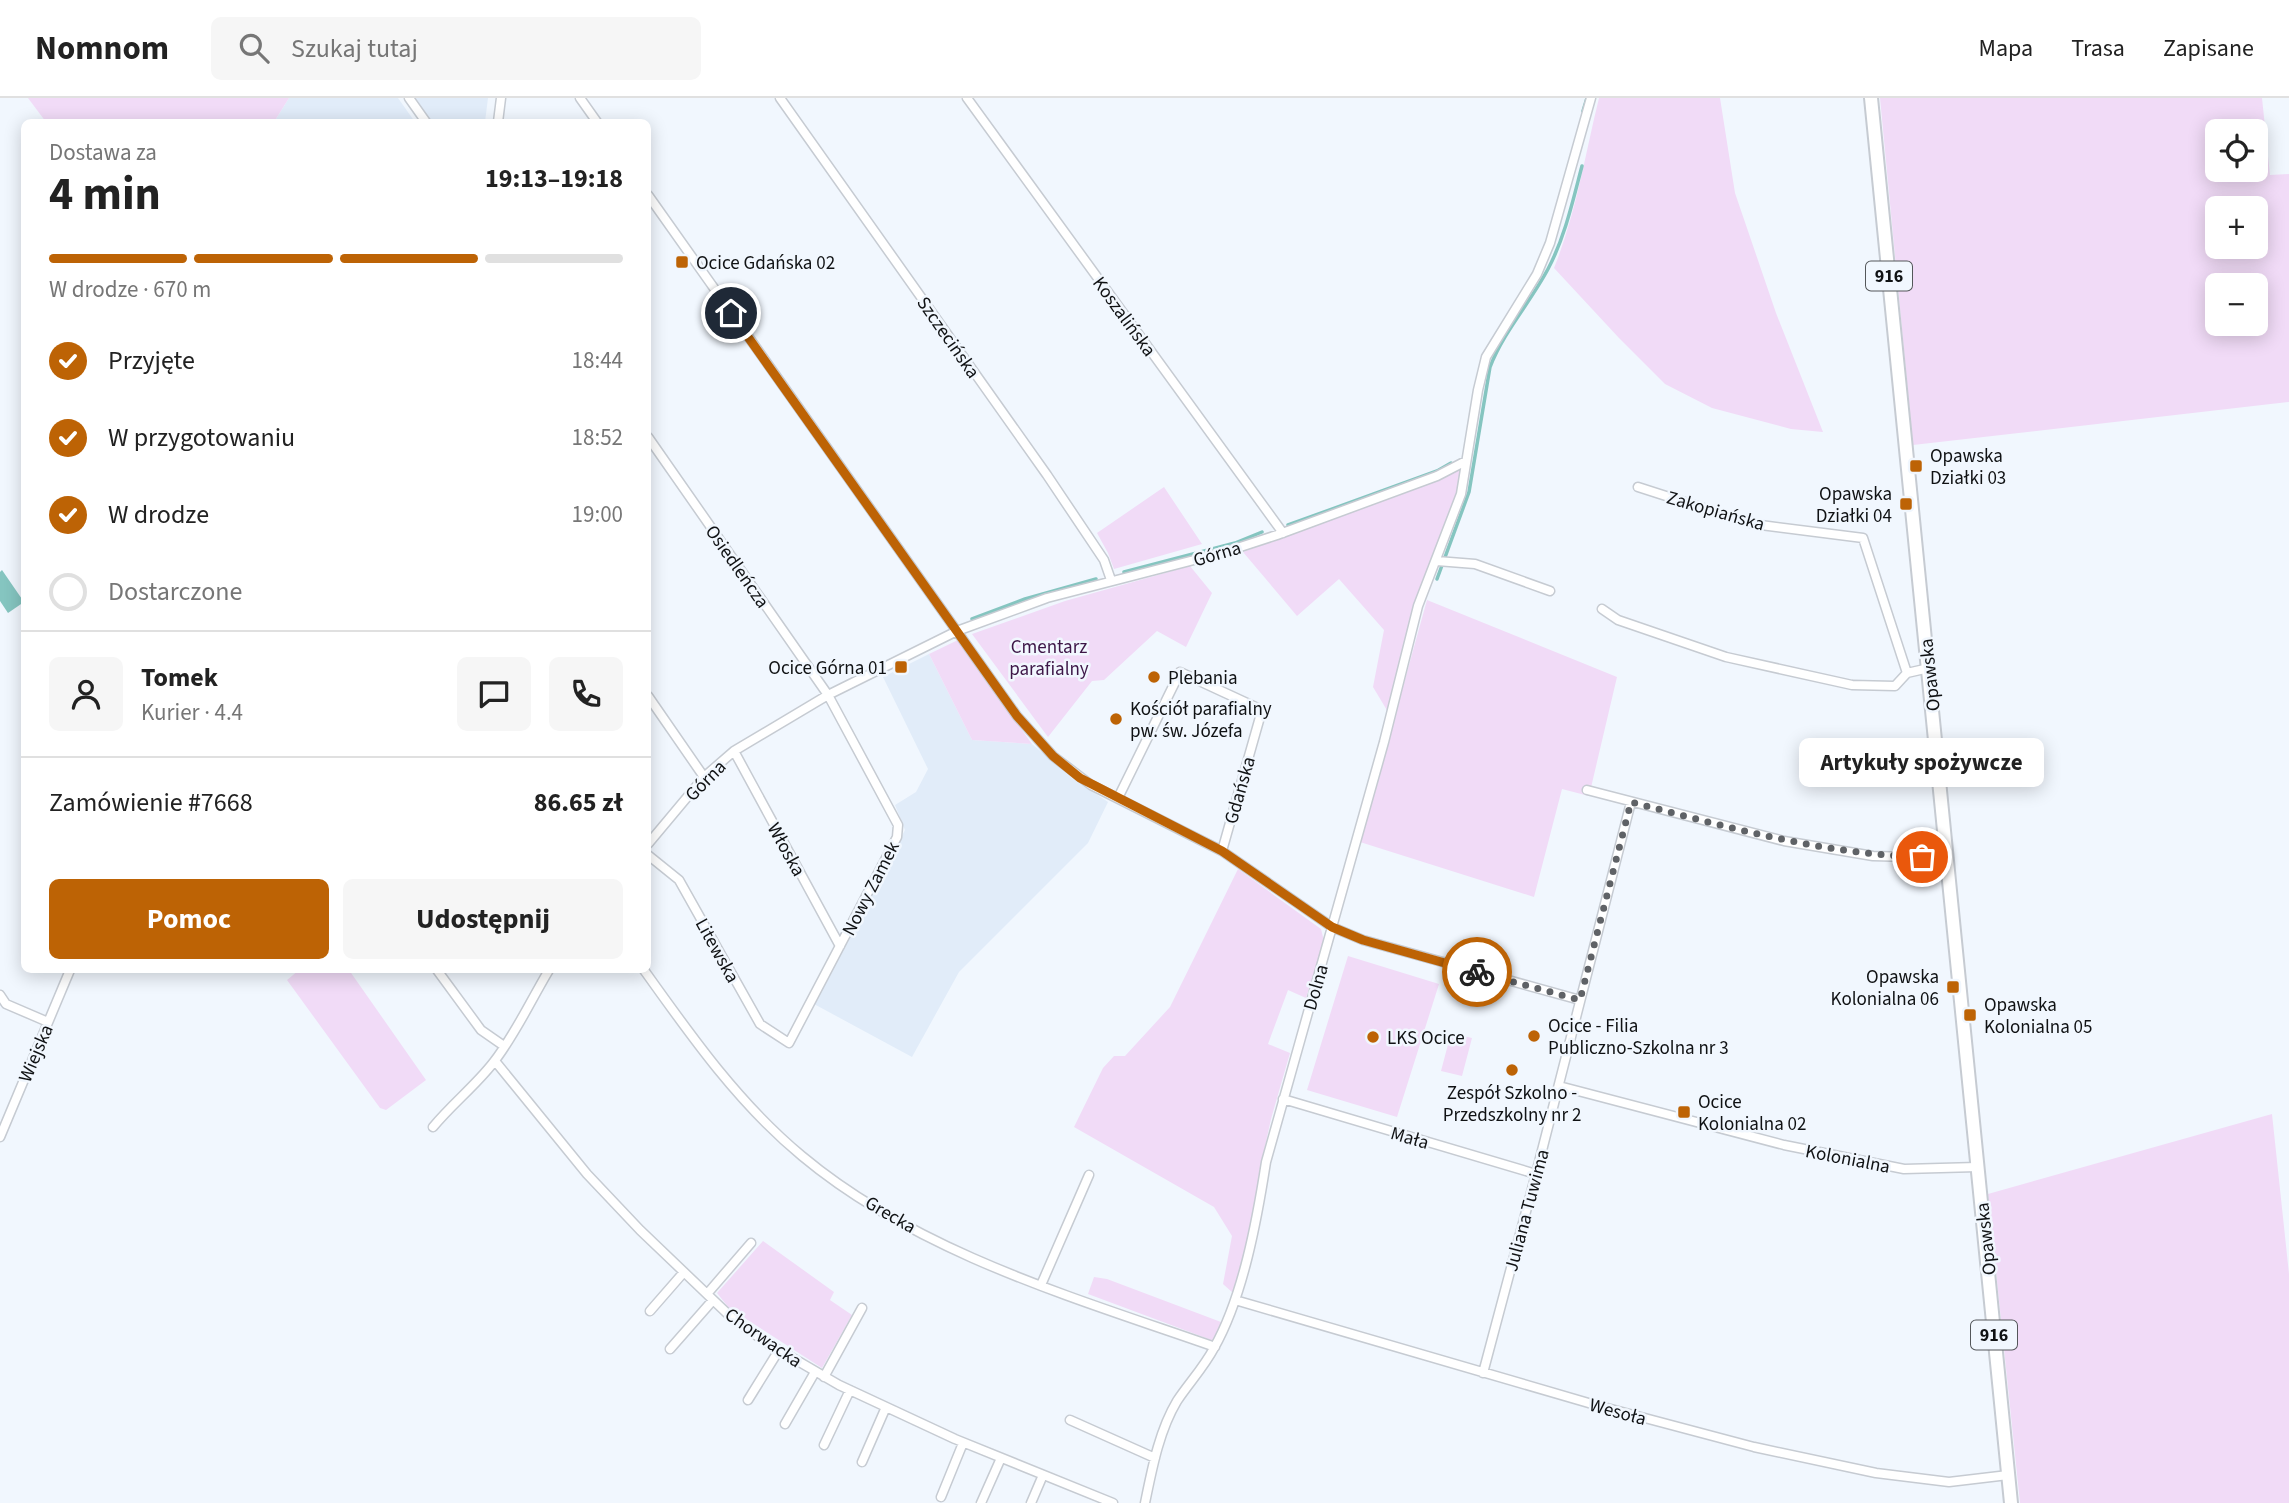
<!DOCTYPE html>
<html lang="pl">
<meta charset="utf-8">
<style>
:root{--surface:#fff;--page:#f6f6f6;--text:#222;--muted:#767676;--line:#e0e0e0;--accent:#bd6305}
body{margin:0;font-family:"Source Sans 3",sans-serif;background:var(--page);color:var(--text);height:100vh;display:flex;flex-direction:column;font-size:26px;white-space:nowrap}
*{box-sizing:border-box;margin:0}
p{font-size:23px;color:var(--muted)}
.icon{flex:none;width:38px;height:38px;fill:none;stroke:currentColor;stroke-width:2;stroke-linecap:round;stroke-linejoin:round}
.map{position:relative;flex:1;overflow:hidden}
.side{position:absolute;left:21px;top:21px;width:630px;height:854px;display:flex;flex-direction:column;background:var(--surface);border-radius:10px;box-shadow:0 4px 18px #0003}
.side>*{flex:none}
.controls{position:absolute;left:2205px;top:21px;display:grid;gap:14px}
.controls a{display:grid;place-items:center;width:63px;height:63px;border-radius:10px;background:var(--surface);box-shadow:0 4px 18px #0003;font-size:35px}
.pin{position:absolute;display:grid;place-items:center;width:60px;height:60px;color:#fff;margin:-30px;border:4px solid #fff;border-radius:50%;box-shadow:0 2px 7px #0007}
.courier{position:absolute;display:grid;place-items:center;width:70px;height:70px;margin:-35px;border:5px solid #bd6305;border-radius:50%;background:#fff;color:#222;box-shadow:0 2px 9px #0007}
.bubble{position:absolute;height:49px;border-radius:10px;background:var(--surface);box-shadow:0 4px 18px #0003;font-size:23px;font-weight:700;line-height:49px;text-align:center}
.headline em{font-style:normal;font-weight:700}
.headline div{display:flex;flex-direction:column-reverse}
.headline{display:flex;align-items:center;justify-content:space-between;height:119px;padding:0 28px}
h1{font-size:46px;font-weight:700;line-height:52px}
.bar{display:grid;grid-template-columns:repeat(4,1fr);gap:10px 7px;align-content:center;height:84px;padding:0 28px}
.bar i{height:9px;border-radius:5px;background:var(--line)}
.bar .selected{background:var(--accent)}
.bar p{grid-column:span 4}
.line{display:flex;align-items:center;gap:18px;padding:0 28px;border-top:2px solid var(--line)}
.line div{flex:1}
.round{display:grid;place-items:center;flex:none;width:74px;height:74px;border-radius:10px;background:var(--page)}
ol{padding:0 28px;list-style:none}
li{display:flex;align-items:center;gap:21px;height:77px}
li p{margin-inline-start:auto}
li .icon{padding:7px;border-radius:50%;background:var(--accent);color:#fff;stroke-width:4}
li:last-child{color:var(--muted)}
li i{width:38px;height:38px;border:4px solid var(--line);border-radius:50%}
.button{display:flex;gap:14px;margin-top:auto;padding:14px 28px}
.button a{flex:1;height:80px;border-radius:10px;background:var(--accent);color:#fff;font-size:28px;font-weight:700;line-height:80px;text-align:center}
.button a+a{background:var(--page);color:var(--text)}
header{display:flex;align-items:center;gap:42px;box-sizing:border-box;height:98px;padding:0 35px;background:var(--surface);border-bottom:2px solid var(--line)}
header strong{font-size:33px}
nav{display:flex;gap:38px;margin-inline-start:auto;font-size:24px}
.search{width:490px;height:63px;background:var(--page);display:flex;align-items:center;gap:18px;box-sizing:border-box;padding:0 24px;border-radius:10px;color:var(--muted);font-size:26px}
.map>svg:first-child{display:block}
.built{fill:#e1ecf9}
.green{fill:#f1dbf7;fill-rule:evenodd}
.water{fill:#85c5c0}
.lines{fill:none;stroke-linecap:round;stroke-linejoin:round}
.stream{stroke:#85c5c0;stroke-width:3.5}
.street-casing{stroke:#c6cbd2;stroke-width:11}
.primary-casing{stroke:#c6cbd2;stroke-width:16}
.street{stroke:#fff;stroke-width:8}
.primary{stroke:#fff;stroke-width:12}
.done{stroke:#5f6266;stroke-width:7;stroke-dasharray:0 12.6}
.route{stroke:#bd6305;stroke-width:9}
.poi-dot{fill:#bd6305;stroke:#f1f7fe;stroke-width:2.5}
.labels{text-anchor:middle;stroke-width:5;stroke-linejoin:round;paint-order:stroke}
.shield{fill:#f1f7fe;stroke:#54575a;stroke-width:2}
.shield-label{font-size:18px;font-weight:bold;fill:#101214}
.poi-label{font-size:19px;fill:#101214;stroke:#f1f7fe;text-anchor:start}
.street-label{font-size:19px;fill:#101214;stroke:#f1f7fe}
.park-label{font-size:19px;fill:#3d1647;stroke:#f1f7fe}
</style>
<header>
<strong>Nomnom</strong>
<div class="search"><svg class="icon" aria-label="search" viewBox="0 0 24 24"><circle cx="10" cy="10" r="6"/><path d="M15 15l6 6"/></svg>Szukaj tutaj</div>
<nav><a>Mapa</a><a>Trasa</a><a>Zapisane</a></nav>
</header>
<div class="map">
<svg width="2289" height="1405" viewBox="0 0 2289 1405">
<rect width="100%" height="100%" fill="#f1f7fe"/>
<path class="built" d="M 289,0 L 398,0 L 415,24 L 274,24 Z
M 415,0 L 488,0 L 485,24 L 432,24 Z
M 929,556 L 972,642 L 1032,646 L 1071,679 L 1108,704 L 1088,745 L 959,874 L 912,959 L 814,906 L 905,732 L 895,707 L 916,694 L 928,671 L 883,579 Z"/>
<path class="green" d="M 28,0 L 289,0 L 274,24 L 46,24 Z
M 1599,0 L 1720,0 L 1735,95 L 1776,215 L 1823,334 L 1791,331 L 1712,310 L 1665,286 L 1619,240 L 1554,170 C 1576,116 1585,57 1599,0 Z
M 1880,0 L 2262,0 L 2270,77 L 2289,76 L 2289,304 L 1913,347 ZM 2217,33 L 2256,33 L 2256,72 L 2217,72 ZM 2217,110 L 2256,110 L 2256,149 L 2217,149 ZM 2217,187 L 2256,187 L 2256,226 L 2217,226 Z
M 1464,367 L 1459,395 L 1414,506 L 1388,614 L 1373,589 L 1384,532 L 1339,481 L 1297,518 L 1243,454 L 1419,390 Z
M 1164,389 L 1202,446 L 1114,471 L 1108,455 L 1097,435 Z
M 1190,468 L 1212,495 L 1186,549 L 1157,533 L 1104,582 L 1092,583 L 1048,639 L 972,536 L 1065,503 Z
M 1427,502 L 1617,579 L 1589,698 L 1562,691 L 1534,799 L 1360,744 Z
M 958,542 L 1032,646 L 972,642 L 929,556 Z
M 1238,771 L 1321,831 L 1324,843 L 1306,900 L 1288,892 L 1268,946 L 1290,955 L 1271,1021 L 1259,1075 L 1257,1100 L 1250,1133 L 1233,1195 L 1223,1186 L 1232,1138 L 1214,1109 L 1074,1029 L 1103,970 L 1114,958 L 1125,958 L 1170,909 Z
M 1348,858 L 1439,886 L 1397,1019 L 1307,992 Z
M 299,872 L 349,872 L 426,982 L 386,1012 L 380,1010 L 287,882 Z
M 1451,935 L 1472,940 L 1462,978 L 1441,973 Z
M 2272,1016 L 2289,1176 L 2289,1405 L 2020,1405 L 1988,1096 Z
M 763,1143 L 834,1194 L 830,1202 L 852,1217 L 822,1270 L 729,1210 L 717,1195 Z
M 1094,1179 L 1107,1181 L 1221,1224 L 1214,1243 L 1088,1196 Z"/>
<path class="water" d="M 2,472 L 24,504 L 8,515 L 0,503 L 0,474 Z"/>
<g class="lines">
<path class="stream" d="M 1583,13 L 1587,0
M 1288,427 L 1437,373 L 1451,365
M 1124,474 L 1235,445 L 1262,434
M 1437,481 L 1469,394 L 1490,269 C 1504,233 1530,205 1548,171 C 1565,139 1573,102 1582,68
M 972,521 L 1025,501 L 1096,481"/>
<defs>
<path id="street" d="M 409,0 L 426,24
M 580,0 L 597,24
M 780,0 L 1047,377 L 1104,462 L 1111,482
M 967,0 L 1283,435
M 498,24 L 501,0
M 648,97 L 1017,618 L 1053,658 L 1091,687 L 1222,753 L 1332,829 L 1363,842 L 1580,902
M 648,339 L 828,597 L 898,727 L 897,739 L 789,945 L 760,926 L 679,782 L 648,757
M 1638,389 L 1753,426 L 1863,440 L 1907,575
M 1437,463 L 1475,466 L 1550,493
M 1602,511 L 1618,522 L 1726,559 L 1852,587 L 1895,588 L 1907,575 L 1929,570
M 648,598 L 704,679
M 734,653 L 840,848
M 1587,692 L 1784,743 L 1873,758 L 1947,760
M 1118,700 L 1180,574 L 1262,612 L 1222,753
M 648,746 L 704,679 L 734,653 L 828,597 L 957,533 L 1047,500 L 1225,454 L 1277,437 L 1437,378 L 1466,363
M 437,872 L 481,932 L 504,948
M 644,872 C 691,938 739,1006 802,1058 C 918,1155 1075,1200 1215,1249
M 0,897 L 6,906 L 48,924
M 495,963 L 587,1076 L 640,1132 L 732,1220 L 767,1245 L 839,1287 L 955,1341 L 1113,1405
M 1559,988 L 1784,1047 L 1904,1071 L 1977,1069
M 1283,1001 L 1536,1076
M 433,1029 C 452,1006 475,988 493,965 C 515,937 531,902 549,872
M 0,1039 L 70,872
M 1041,1187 L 1089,1077
M 707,1196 L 751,1145
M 1235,1202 L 1592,1306 L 1754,1349 L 1876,1375 L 1949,1384 L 2008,1377
M 650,1213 L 684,1174
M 670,1251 L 713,1202
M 1483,1275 L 1536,1076 L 1631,704
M 824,1279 L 862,1210
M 748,1302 L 779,1252
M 1070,1322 L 1155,1360
M 785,1326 L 815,1274
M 824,1347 L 850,1292
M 862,1364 L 886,1309
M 941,1399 L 963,1345
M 981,1405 L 1001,1360
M 1031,1405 L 1043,1377
M 1145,1405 C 1152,1371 1159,1333 1177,1303 C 1189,1285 1204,1269 1214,1250 C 1243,1199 1257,1122 1266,1064 L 1384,644 L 1418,508 L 1461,396 L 1478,292 L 1486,259 L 1537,176 L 1550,145 L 1591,0"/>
<path id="primary" d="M 1871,0 L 2011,1405"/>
</defs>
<use href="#street" class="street-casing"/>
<use href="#primary" class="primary-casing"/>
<use href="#street" class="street"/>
<use href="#primary" class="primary"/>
</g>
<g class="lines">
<path class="done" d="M 1477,874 L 1580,902 L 1631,704 C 1727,729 1822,756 1922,759"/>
<path class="route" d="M 731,215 L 1017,618 L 1053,658 L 1080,680 L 1222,753 L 1332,829 L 1363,842 L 1477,874"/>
</g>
<g class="poi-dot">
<rect x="675" y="157" width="14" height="14" rx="3.5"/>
<rect x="1909" y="361" width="14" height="14" rx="3.5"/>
<rect x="1899" y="399" width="14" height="14" rx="3.5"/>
<rect x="894" y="562" width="14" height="14" rx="3.5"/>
<circle cx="1154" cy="579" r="7"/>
<circle cx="1116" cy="621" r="7"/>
<rect x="1946" y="882" width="14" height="14" rx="3.5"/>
<rect x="1963" y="910" width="14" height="14" rx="3.5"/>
<circle cx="1534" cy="938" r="7"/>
<circle cx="1373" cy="939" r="7"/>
<circle cx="1512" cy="972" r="7"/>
<rect x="1677" y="1007" width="14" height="14" rx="3.5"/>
</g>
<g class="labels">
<g class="shield">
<rect x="1866" y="163.5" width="46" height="29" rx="5"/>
<rect x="1971" y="1222.5" width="46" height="29" rx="5"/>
</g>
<g class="shield-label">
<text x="1889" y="184">916</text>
<text x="1994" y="1243">916</text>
</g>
<g class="poi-label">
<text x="696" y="171">Ocice Gdańska 02</text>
<text x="1930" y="364">Opawska<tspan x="1930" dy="22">Działki 03</tspan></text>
<text x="1892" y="402" text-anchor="end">Opawska<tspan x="1892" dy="22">Działki 04</tspan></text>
<text x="887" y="576" text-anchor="end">Ocice Górna 01</text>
<text x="1168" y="586">Plebania</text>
<text x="1130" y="617">Kościół parafialny<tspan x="1130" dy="22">pw. św. Józefa</tspan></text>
<text x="1939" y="885" text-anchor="end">Opawska<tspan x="1939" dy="22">Kolonialna 06</tspan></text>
<text x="1984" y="913">Opawska<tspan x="1984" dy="22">Kolonialna 05</tspan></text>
<text x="1548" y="934">Ocice - Filia<tspan x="1548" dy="22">Publiczno-Szkolna nr 3</tspan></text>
<text x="1387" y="946">LKS Ocice</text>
<text x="1512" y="1001" text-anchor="middle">Zespół Szkolno -<tspan x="1512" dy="22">Przedszkolny nr 2</tspan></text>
<text x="1698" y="1010">Ocice<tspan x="1698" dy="22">Kolonialna 02</tspan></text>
</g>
<g class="street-label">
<text transform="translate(1125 218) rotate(54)" y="7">Koszalińska</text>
<text transform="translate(949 239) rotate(55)" y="7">Szczecińska</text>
<text transform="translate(1716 412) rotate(16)" y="7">Zakopiańska</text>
<text transform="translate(1217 455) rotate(-16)" y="7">Górna</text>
<text transform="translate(738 468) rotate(55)" y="7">Osiedleńcza</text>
<text transform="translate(1929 577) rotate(-96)" y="7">Opawska</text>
<text transform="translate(705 682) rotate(-45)" y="7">Górna</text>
<text transform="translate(1239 692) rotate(-74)" y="7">Gdańska</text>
<text transform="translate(787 751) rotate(61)" y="7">Włoska</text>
<text transform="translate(870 790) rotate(-63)" y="7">Nowy Zamek</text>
<text transform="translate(718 852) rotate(61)" y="7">Litewska</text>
<text transform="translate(1315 889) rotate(-74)" y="7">Dolna</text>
<text transform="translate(35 955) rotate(-67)" y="7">Wiejska</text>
<text transform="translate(1410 1039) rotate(16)" y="7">Mała</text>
<text transform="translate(1848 1060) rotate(11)" y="7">Kolonialna</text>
<text transform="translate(1526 1112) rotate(-75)" y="7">Juliana Tuwima</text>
<text transform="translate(891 1116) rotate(30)" y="7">Grecka</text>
<text transform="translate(1985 1141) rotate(-96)" y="7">Opawska</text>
<text transform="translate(764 1239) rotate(35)" y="7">Chorwacka</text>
<text transform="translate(1618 1313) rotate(15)" y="7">Wesoła</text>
</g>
<g class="park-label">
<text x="1049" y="555">Cmentarz<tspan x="1049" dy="22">parafialny</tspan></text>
</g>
</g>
</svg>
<div class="controls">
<a><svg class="icon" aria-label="locate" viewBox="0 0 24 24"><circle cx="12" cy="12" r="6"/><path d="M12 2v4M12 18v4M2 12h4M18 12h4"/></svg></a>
<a>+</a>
<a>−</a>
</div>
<div class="pin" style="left:1922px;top:759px;background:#ea580c"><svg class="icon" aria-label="bag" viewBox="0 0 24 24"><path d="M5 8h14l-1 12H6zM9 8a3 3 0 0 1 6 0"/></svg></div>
<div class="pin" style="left:731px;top:215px;background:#1f2937"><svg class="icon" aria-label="home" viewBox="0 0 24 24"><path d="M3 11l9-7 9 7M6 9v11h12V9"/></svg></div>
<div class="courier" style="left:1477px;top:874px"><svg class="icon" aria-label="bike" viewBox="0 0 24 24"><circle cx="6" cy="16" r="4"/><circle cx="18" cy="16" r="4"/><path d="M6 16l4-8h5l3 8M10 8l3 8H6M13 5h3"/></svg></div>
<div class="bubble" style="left:1799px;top:640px;width:245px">Artykuły spożywcze</div>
<section class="side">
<div class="headline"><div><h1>4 min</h1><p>Dostawa za</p></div><em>19:13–19:18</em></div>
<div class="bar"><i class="selected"></i><i class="selected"></i><i class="selected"></i><i></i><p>W drodze · 670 m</p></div>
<ol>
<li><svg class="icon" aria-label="check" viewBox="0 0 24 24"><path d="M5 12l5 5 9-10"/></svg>Przyjęte<p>18:44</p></li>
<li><svg class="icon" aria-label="check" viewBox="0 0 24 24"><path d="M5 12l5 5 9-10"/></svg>W przygotowaniu<p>18:52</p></li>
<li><svg class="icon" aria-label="check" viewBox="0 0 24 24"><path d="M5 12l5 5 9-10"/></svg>W drodze<p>19:00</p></li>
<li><i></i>Dostarczone</li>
</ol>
<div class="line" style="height:126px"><a class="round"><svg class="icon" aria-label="person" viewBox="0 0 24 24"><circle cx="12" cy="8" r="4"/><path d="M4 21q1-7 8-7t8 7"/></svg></a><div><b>Tomek</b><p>Kurier · 4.4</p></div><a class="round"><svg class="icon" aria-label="chat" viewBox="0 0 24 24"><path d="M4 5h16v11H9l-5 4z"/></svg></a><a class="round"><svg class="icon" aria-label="phone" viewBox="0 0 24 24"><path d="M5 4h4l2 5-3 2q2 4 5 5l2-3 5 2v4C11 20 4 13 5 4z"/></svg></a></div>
<div class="line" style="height:91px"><div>Zamówienie #7668</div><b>86.65 zł</b></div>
<div class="button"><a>Pomoc</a><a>Udostępnij</a></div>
</section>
</div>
